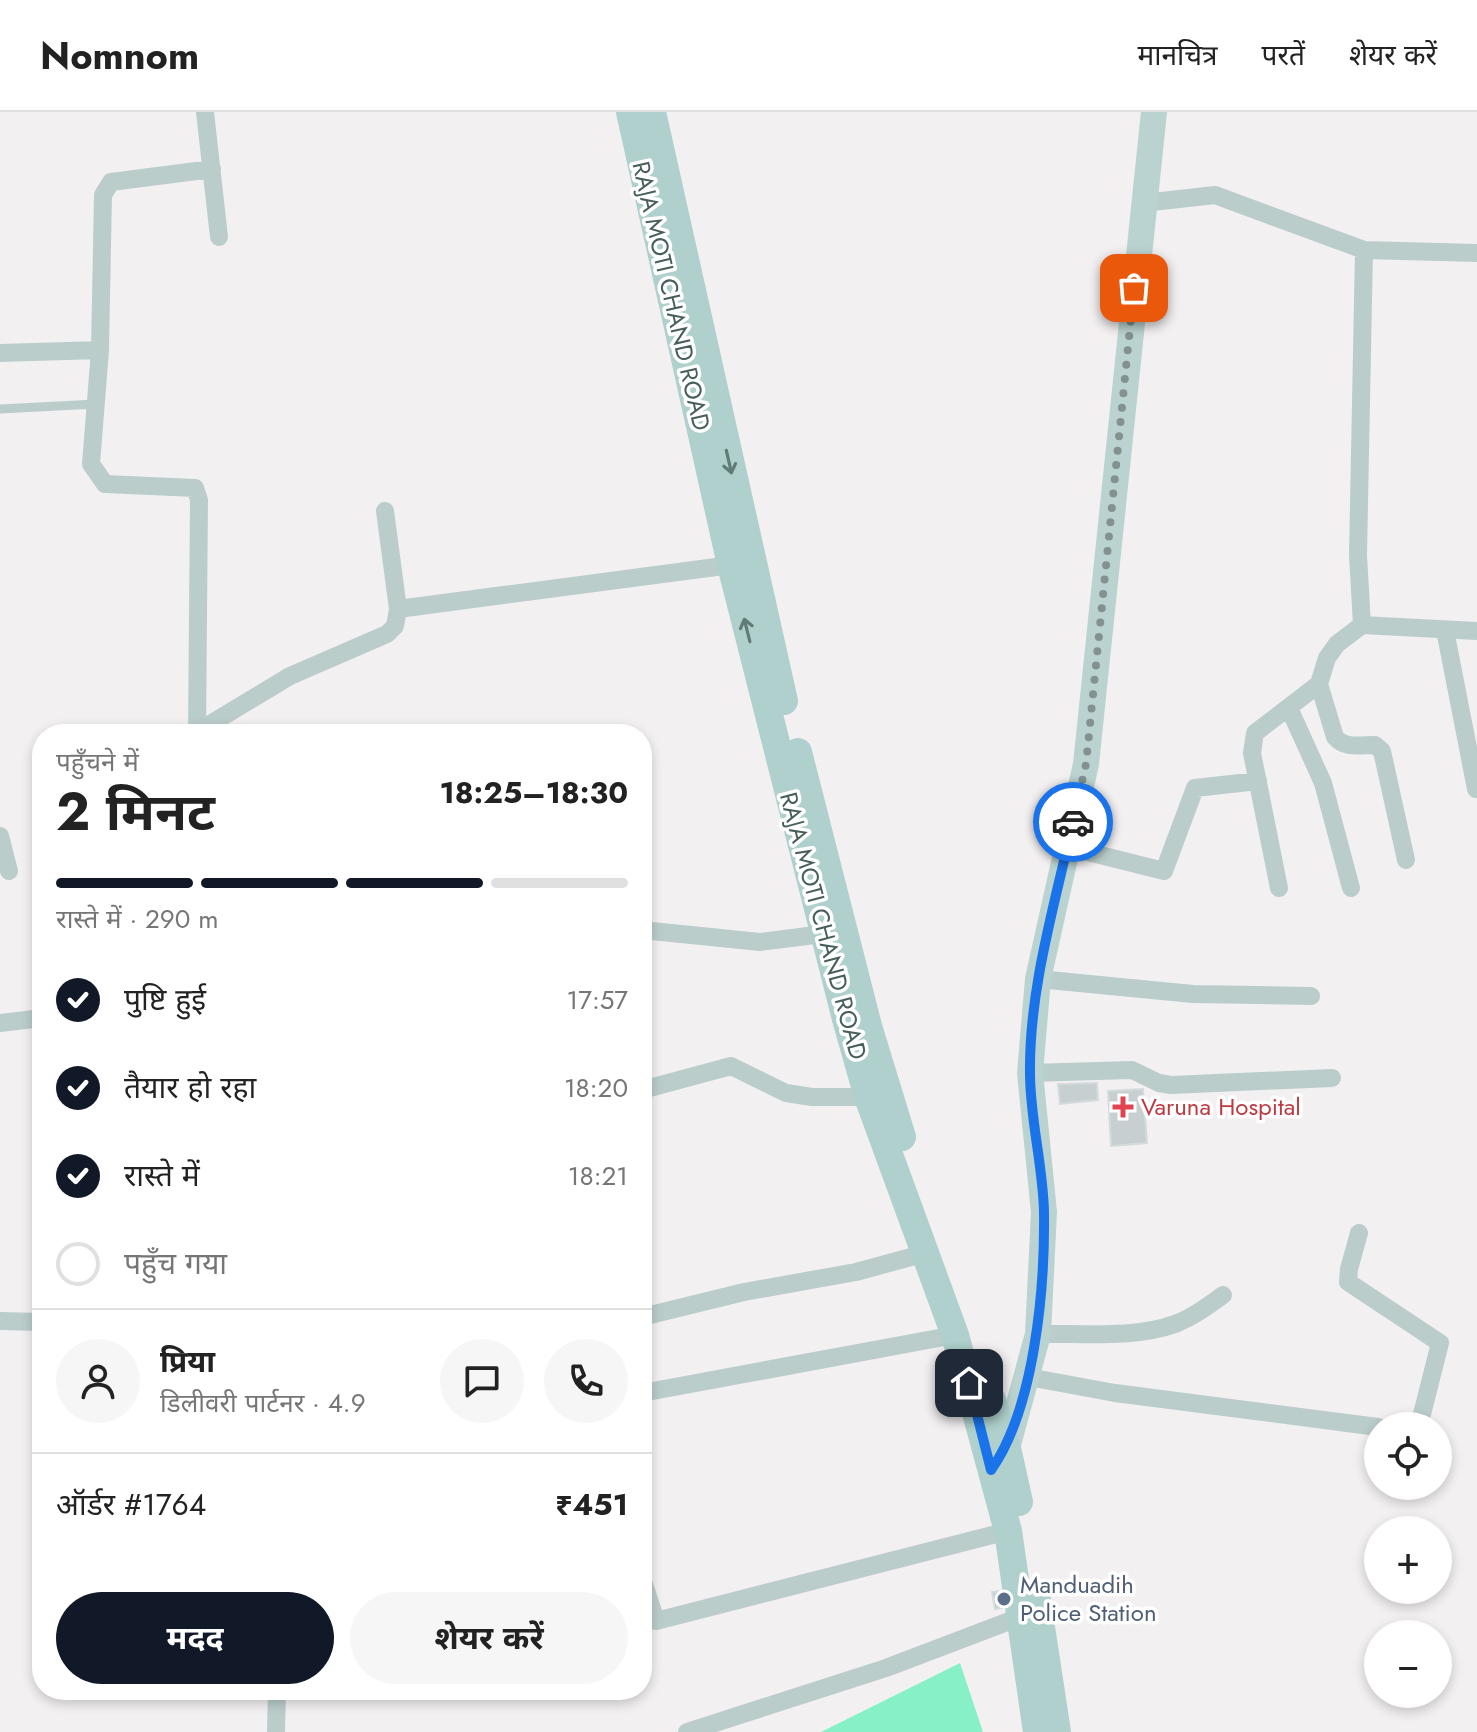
<!DOCTYPE html>
<html lang="hi">
<meta charset="utf-8">
<style>
:root{--surface:#fff;--page:#f6f6f6;--text:#222;--muted:#767676;--line:#e0e0e0;--accent:#111827}
body{margin:0;font-family:Jost,"Noto Sans Devanagari",sans-serif;background:var(--page);color:var(--text);height:100vh;display:flex;flex-direction:column;font-size:30px;white-space:nowrap}
*{box-sizing:border-box;margin:0}
p{font-size:26px;color:var(--muted)}
.icon{flex:none;width:44px;height:44px;fill:none;stroke:currentColor;stroke-width:2;stroke-linecap:round;stroke-linejoin:round}
.map{position:relative;flex:1;overflow:hidden}
.sheet{position:absolute;left:32px;top:612px;width:620px;height:976px;display:flex;flex-direction:column;background:var(--surface);border-radius:32px;box-shadow:0 4px 12px #0003}
.sheet>*{flex:none}
.tools{position:absolute;left:1364px;top:1300px;display:grid;gap:16px}
.tools a{display:grid;place-items:center;width:88px;height:88px;border-radius:50%;background:var(--surface);box-shadow:0 4px 12px #0003;font-size:40px}
.pin{position:absolute;display:grid;place-items:center;width:68px;height:68px;color:#fff;margin:-34px;border-radius:16px;box-shadow:0 4px 12px #0006}
.courier{position:absolute;display:grid;place-items:center;width:80px;height:80px;margin:-40px;border:6px solid #1a73e8;border-radius:50%;background:#fff;color:#222;box-shadow:0 2px 10px #0007}
.summary em{font-style:normal;font-weight:700}
.summary div{display:flex;flex-direction:column-reverse}
.summary{display:flex;align-items:center;justify-content:space-between;height:136px;padding:0 24px}
h1{font-size:52px;font-weight:700;line-height:60px}
.bar{display:grid;grid-template-columns:repeat(4,1fr);gap:12px 8px;align-content:center;height:96px;padding:0 24px}
.bar i{height:10px;border-radius:6px;background:var(--line)}
.bar .current{background:var(--accent)}
.bar p{grid-column:span 4}
.line{display:flex;align-items:center;gap:20px;padding:0 24px;border-top:2px solid var(--line)}
.line div{flex:1}
.round{display:grid;place-items:center;flex:none;width:84px;height:84px;border-radius:42px;background:var(--page)}
ol{padding:0 24px;list-style:none}
li{display:flex;align-items:center;gap:24px;height:88px}
li p{margin-inline-start:auto}
li .icon{padding:8px;border-radius:50%;background:var(--accent);color:#fff;stroke-width:4}
li:last-child{color:var(--muted)}
li i{width:44px;height:44px;border:4px solid var(--line);border-radius:50%}
.cta{display:flex;gap:16px;margin-top:auto;padding:16px 24px}
.cta a{flex:1;height:92px;border-radius:48px;background:var(--accent);color:#fff;font-size:32px;font-weight:700;line-height:92px;text-align:center}
.cta a+a{background:var(--page);color:var(--text)}
header{display:flex;align-items:center;gap:48px;box-sizing:border-box;height:112px;padding:0 40px;background:var(--surface);border-bottom:2px solid var(--line)}
header strong{font-size:38px}
nav{display:flex;gap:44px;margin-inline-start:auto;font-size:28px}
.map>svg:first-child{display:block}
.water{fill:#88f0c6}
.building{fill:#c7cfd0;stroke:#d4dbdc;stroke-width:2}
.lines{fill:none;stroke-linecap:round;stroke-linejoin:round}
.lane{stroke:#bbcdcb;stroke-width:9}
.street{stroke:#bbcdcb;stroke-width:18}
.secondary{stroke:#bbd3d0;stroke-width:26}
.primary{stroke:#afd0cc;stroke-width:28}
.oneway{stroke:#617b77}
.done{stroke:#839290;stroke-width:8;stroke-dasharray:0 14.4}
.route{stroke:#1a73e8;stroke-width:10}
.health-dot{fill:#e0444e;stroke:#fff;stroke-width:3}
.service-dot{fill:#5c6f8a;stroke:#fff;stroke-width:3}
.labels{text-anchor:middle;stroke-width:7;stroke-linejoin:round;paint-order:stroke}
.street-label{font-size:24px;fill:#475f5b;stroke:#fff}
.health-label{font-size:24px;fill:#be3a42;stroke:#fff;text-anchor:start}
.service-label{font-size:24px;fill:#4e5e75;stroke:#fff;text-anchor:start}
</style>
<header>
<strong>Nomnom</strong>
<nav><a>मानचित्र</a><a>परतें</a><a>शेयर करें</a></nav>
</header>
<div class="map">
<svg width="1477" height="1620" viewBox="0 0 1477 1620">
<rect width="100%" height="100%" fill="#f3f0f2"/>
<path class="water" d="M 960,1551 L 983,1620 L 821,1620 Z"/>
<path class="building" d="M 1097,971 L 1098,988 L 1060,992 L 1058,972 Z
M 1143,977 L 1147,1031 L 1111,1034 L 1108,979 Z
M 1000,1479 L 1002,1496 L 995,1497 L 992,1480 Z"/>
<g class="lines">
<path class="lane" d="M 0,297 L 96,292"/>
<path class="street" d="M 205,0 L 219,125
M 1143,91 L 1215,83 L 1364,138 L 1477,141
M 100,238 L 103,83 L 111,70 L 212,57
M 0,241 L 100,238 L 91,352 L 105,372 L 195,376 L 199,388 L 197,622
M 398,497 L 731,453
M 1362,513 L 1477,519
M 1445,518 L 1476,677
M 1319,572 L 1335,625 C 1345,637 1360,633 1375,633 L 1382,639 L 1406,748
M 1289,596 L 1323,671 L 1351,776
M 197,620 L 290,564 L 387,522 L 395,514 L 398,497 L 385,399
M 0,724 L 9,759
M 1068,735 L 1164,759 L 1195,676 L 1258,669
M 1279,776 L 1252,641 L 1255,621 L 1319,572 L 1327,546 L 1337,532 L 1362,513 L 1358,443 L 1364,138
M 642,818 L 760,830 L 823,822
M 1038,867 L 1193,882 L 1311,884
M 0,911 L 42,906
M 1030,961 L 1132,958 L 1159,971 L 1171,973 L 1332,966
M 642,978 L 731,954 L 786,981 L 812,985 L 868,985
M 1359,1121 L 1349,1157 L 1348,1170 L 1440,1231 L 1419,1314
M 642,1205 L 744,1180 L 856,1160 L 926,1141
M 0,1209 L 42,1210
M 1038,1222 C 1082,1221 1133,1227 1175,1212 C 1193,1205 1208,1194 1223,1183
M 1028,1265 L 1115,1281 L 1378,1315
M 642,1281 L 955,1223
M 642,1466 L 656,1509 L 1008,1419
M 276,1620 L 277,1578
M 687,1620 L 886,1556 L 1020,1505"/>
<path class="secondary" d="M 1001,1344 L 1007,1336 L 1038,1222 L 1044,1100 L 1030,961 L 1038,867 L 1086,652 L 1154,0"/>
<path class="primary" d="M 630,0 L 731,453 L 846,907 L 868,985 L 955,1223 L 1008,1419 L 1037,1620
M 652,0 L 784,589
M 798,640 L 868,914 L 902,1025
M 992,1288 L 1007,1336 L 1019,1390
M 1036,1482 L 1057,1620"/>
</g>
<defs><path id="oneway-shaft" d="M-6 0H5M1.5-3L5.5 0L1.5 3" fill="none" stroke-width="1.6" stroke-linecap="round" stroke-linejoin="round" transform="scale(2)"/></defs>
<g class="oneway">
<use href="#oneway-shaft" transform="translate(729 350) rotate(77)"/>
<use href="#oneway-shaft" transform="translate(747 518) rotate(-104)"/>
</g>
<g class="lines">
<path class="done" d="M 1073,710 L 1086,652 L 1134,176"/>
<path class="route" d="M 969,1271 L 991,1358 C 1035,1296 1045,1175 1044,1100 C 1043,1054 1030,1007 1030,961 C 1029,876 1055,792 1073,710"/>
</g>
<path class="health-dot" d="M1119 983h8v8h8v8h-8v8h-8v-8h-8v-8h8z"/>
<circle class="service-dot" cx="1004" cy="1487" r="8"/>
<g class="labels">
<g class="street-label">
<text transform="translate(671 184) rotate(77)" y="8">RAJA MOTI CHAND ROAD</text>
<text transform="translate(823 814) rotate(75)" y="8">RAJA MOTI CHAND ROAD</text>
</g>
<g class="health-label">
<text x="1141" y="1003">Varuna Hospital</text>
</g>
<g class="service-label">
<text x="1020" y="1481">Manduadih<tspan x="1020" dy="28">Police Station</tspan></text>
</g>
</g>
</svg>
<div class="tools">
<a><svg class="icon" aria-label="locate" viewBox="0 0 24 24"><circle cx="12" cy="12" r="6"/><path d="M12 2v4M12 18v4M2 12h4M18 12h4"/></svg></a>
<a>+</a>
<a>−</a>
</div>
<div class="pin" style="left:1134px;top:176px;background:#ea580c"><svg class="icon" aria-label="bag" viewBox="0 0 24 24"><path d="M5 8h14l-1 12H6zM9 8a3 3 0 0 1 6 0"/></svg></div>
<div class="pin" style="left:969px;top:1271px;background:#1f2937"><svg class="icon" aria-label="home" viewBox="0 0 24 24"><path d="M3 11l9-7 9 7M6 9v11h12V9"/></svg></div>
<div class="courier" style="left:1073px;top:710px"><svg class="icon" aria-label="car" viewBox="0 0 24 24"><path d="M5 17H2v-5l4-1 3-4h7l3 4 3 1v5h-3M9 17h6M6 11h13"/><circle cx="7" cy="17" r="2"/><circle cx="17" cy="17" r="2"/></svg></div>
<section class="sheet">
<div class="summary"><div><h1>2 मिनट</h1><p>पहुँचने में</p></div><em>18:25–18:30</em></div>
<div class="bar"><i class="current"></i><i class="current"></i><i class="current"></i><i></i><p>रास्ते में · 290 m</p></div>
<ol>
<li><svg class="icon" aria-label="check" viewBox="0 0 24 24"><path d="M5 12l5 5 9-10"/></svg>पुष्टि हुई<p>17:57</p></li>
<li><svg class="icon" aria-label="check" viewBox="0 0 24 24"><path d="M5 12l5 5 9-10"/></svg>तैयार हो रहा<p>18:20</p></li>
<li><svg class="icon" aria-label="check" viewBox="0 0 24 24"><path d="M5 12l5 5 9-10"/></svg>रास्ते में<p>18:21</p></li>
<li><i></i>पहुँच गया</li>
</ol>
<div class="line" style="height:144px"><a class="round"><svg class="icon" aria-label="person" viewBox="0 0 24 24"><circle cx="12" cy="8" r="4"/><path d="M4 21q1-7 8-7t8 7"/></svg></a><div><b>प्रिया</b><p>डिलीवरी पार्टनर · 4.9</p></div><a class="round"><svg class="icon" aria-label="chat" viewBox="0 0 24 24"><path d="M4 5h16v11H9l-5 4z"/></svg></a><a class="round"><svg class="icon" aria-label="phone" viewBox="0 0 24 24"><path d="M5 4h4l2 5-3 2q2 4 5 5l2-3 5 2v4C11 20 4 13 5 4z"/></svg></a></div>
<div class="line" style="height:104px"><div>ऑर्डर #1764</div><b>₹451</b></div>
<div class="cta"><a>मदद</a><a>शेयर करें</a></div>
</section>
</div>
